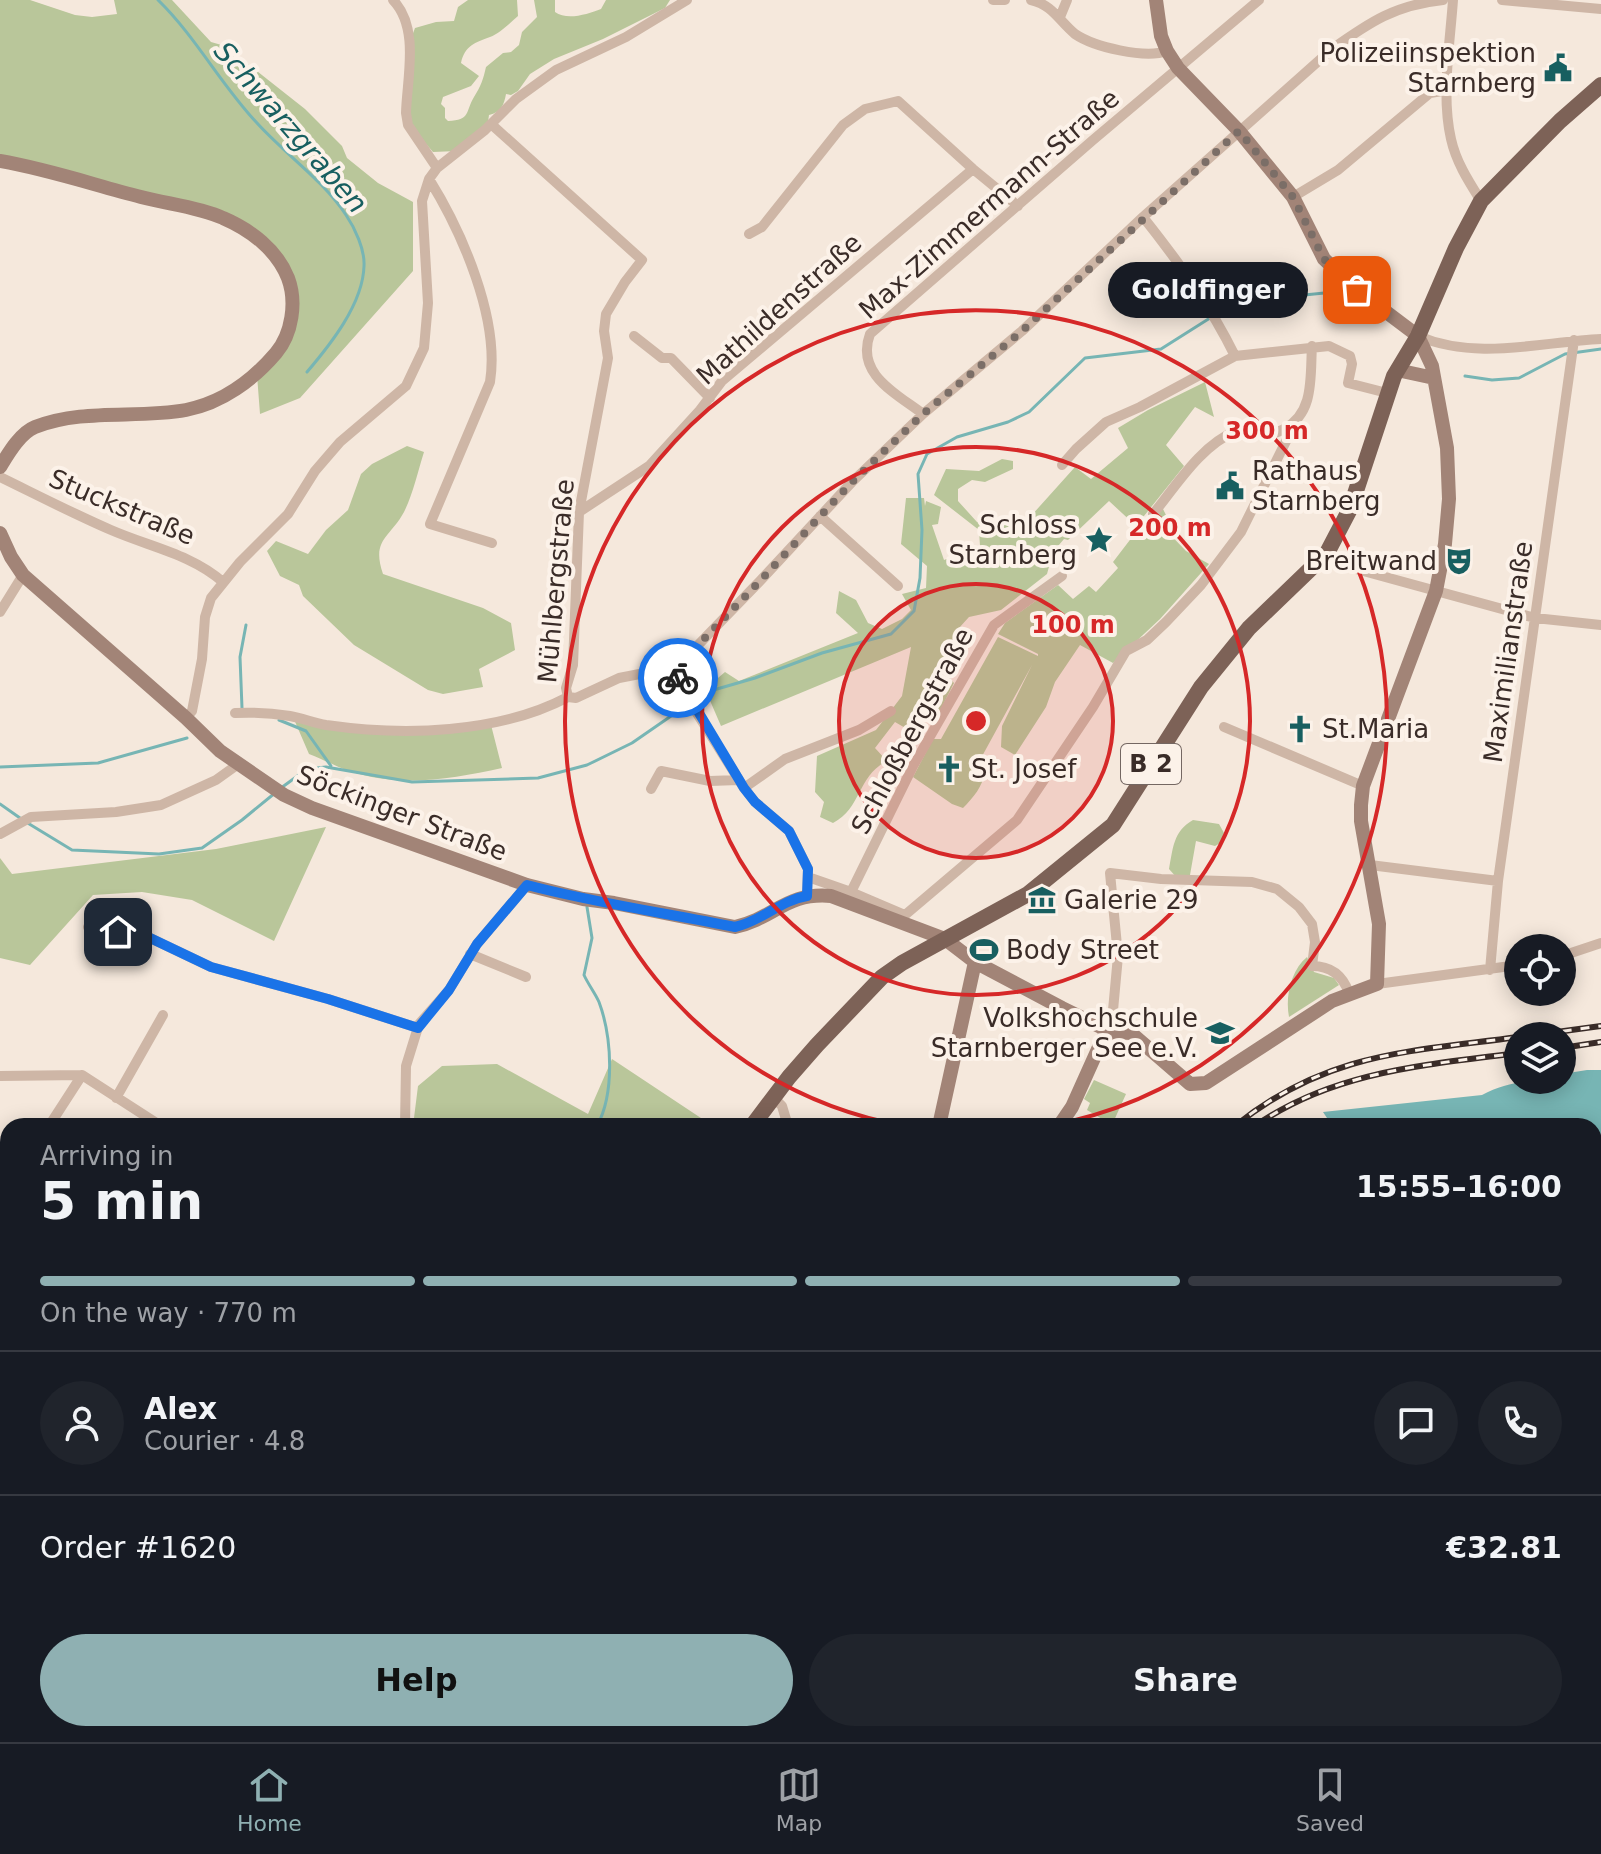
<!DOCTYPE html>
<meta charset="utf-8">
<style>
:root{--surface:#171b24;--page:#20242c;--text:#f1f3f6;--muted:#9ea1a6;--line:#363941;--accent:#8fb0b2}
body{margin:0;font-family:"DejaVu Sans",sans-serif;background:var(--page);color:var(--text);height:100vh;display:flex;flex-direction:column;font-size:30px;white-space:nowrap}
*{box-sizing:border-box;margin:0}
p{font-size:26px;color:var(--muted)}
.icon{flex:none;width:44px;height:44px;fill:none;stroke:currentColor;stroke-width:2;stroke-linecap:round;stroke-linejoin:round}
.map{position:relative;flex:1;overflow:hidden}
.side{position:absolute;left:0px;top:1118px;width:1602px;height:624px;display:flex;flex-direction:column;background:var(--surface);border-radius:24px 24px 0 0;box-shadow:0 4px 20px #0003}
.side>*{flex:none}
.controls{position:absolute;left:1504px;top:934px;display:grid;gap:16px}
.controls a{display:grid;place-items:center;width:72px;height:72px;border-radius:50%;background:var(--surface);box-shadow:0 4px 20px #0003;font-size:40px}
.pin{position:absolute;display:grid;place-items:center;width:68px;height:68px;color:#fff;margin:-34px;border-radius:16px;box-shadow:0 4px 12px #0006}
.courier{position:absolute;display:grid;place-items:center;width:80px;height:80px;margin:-40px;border:6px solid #1a73e8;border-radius:50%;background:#fff;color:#222;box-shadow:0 2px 10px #0007}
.bubble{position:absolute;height:56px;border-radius:28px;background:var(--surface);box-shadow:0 4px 20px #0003;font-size:26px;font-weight:700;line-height:56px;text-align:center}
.overview em{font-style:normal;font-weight:700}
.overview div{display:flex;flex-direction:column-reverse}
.overview{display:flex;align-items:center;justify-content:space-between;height:136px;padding:0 40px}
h1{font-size:52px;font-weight:700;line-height:60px}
.bar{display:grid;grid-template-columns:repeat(4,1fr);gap:12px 8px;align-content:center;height:96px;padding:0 40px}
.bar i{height:10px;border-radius:6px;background:var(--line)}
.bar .active{background:var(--accent)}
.bar p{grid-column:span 4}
.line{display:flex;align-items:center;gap:20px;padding:0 40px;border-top:2px solid var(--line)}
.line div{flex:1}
.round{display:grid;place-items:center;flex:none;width:84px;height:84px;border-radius:42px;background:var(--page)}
.button{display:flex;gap:16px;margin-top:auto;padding:16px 40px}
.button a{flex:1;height:92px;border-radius:48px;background:var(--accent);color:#111;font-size:32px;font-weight:700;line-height:92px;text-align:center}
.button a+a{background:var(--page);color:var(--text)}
.menu{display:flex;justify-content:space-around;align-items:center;height:112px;border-top:2px solid var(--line);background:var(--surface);font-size:22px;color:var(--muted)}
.menu a{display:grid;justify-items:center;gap:4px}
.menu .active{color:var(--accent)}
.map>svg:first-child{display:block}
.green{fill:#b9c69a}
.water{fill:#77b5b4}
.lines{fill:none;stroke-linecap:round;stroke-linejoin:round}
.stream{stroke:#77b5b4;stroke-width:3}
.ferry{stroke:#185f60;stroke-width:2;stroke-dasharray:10 8;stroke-linecap:butt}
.street{stroke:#ceb6a6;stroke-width:10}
.secondary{stroke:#a28477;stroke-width:14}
.primary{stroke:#7d6257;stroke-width:16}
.rail-casing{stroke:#3a2c28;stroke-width:6}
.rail{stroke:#fcf2e9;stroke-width:3;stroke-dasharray:9;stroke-linecap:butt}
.done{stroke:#7b6e67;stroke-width:8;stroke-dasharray:0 14.4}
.route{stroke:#1a73e8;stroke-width:10}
.ring{fill:none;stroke:#d62828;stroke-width:4}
.labels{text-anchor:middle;stroke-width:8;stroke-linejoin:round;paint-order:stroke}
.shield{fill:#fcf2e9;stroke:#746762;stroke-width:2}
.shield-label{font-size:24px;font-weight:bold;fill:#3a2c28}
.poi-label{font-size:26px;fill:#3a2c28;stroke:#fcf2e9;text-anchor:start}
.street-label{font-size:26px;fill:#3a2c28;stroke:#fcf2e9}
.water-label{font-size:28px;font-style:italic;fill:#185f60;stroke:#fcf2e9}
.centre{fill:#d62828;stroke:#fcf2e9;stroke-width:4}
.ring-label{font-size:24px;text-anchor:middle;font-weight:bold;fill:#d62828;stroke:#fcf2e9;stroke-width:8;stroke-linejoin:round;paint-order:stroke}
</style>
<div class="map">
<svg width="1601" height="1742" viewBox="0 0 1601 1742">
<rect width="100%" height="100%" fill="#f5e8dc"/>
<path class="green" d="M 0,0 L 30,0 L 75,15 L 92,17 L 117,14 L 114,0 L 172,0 L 211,42 L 225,46 L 305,109 L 342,146 L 347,158 L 378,183 L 413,202 L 413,271 L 300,398 L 260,414 L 257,375 L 291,320 L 281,260 L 227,220 L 0,161 Z
M 468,0 L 517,0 L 518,16 C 510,23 500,33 490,37 C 475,43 465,45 461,63 L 479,76 L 471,86 L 443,97 L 441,104 L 445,108 L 445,118 L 448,121 C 471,120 465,112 474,97 C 481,86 483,80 486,67 L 503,53 L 511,52 L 519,45 L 522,32 L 537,17 L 534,0 L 555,0 L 555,12 C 567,21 588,14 601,9 L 606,0 L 670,0 L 665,8 L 603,39 L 554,59 L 530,74 L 518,91 L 511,95 L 506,94 C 504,105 501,112 489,115 L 488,122 L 457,151 L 433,152 L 412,128 L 409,99 L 412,36 L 415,28 L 436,22 L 454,21 L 458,7 Z
M 1205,382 L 1214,417 L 1195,407 L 1166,445 L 1184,466 L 1136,526 L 1109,501 L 1068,540 L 1064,539 L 1053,552 L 1047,574 L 1001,610 L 969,617 L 959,628 L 957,645 L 946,674 L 954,683 L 938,715 L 924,708 L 907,729 L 895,722 L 875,748 L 887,761 C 857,776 862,808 833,823 L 820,817 L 824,802 L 815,792 L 817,756 L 876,730 L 902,696 L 911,647 L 721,726 L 705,689 L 725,672 L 739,681 L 858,633 L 836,613 L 839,591 L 856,600 L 868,623 L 882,629 L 902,619 L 911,610 L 902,594 L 926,588 L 927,566 L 901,544 L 906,498 L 924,498 L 925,506 L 926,501 L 941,507 L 938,524 L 932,525 L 944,560 L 980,546 L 979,530 L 934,495 L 946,469 L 979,471 L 1002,459 L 1013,461 L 1013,469 L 985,482 L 972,480 L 958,489 L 958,501 L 977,522 L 1007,520 L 1022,526 L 1075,467 L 1091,479 L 1128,448 L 1118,428 L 1148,410 Z
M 407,446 L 424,452 C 418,471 413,494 404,512 C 390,538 371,539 383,574 L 483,608 L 511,623 L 515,650 L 479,669 L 483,687 L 443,694 L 428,690 L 354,645 L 303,596 L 299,585 L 280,576 L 267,551 L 276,541 L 308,554 L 326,530 L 348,510 L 361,474 L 372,464 Z
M 1162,507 L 1168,519 L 1161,525 L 1186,551 L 1209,564 L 1160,619 L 1113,663 L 1080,645 L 1055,682 L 1046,707 L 1015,755 L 1001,747 L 1002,726 L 1032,665 L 980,760 C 991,777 976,795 963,808 L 952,804 L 913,777 L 933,739 L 941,739 L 998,637 L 1038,656 L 1038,654 L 998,634 L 1005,623 L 1058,585 L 1073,599 L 1089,586 L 1096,592 L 1118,568 L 1113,562 L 1149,515 Z
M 293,717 L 419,732 L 490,721 L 502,768 C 452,779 399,788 349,771 C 335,766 322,759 309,754 Z
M 1193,820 L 1219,824 L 1224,833 L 1222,842 L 1215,846 L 1196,841 L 1190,875 L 1177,878 L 1169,869 C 1173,849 1173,831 1193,820 Z
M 326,827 L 274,941 L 192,900 L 142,892 L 93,895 L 30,965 L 0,958 L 0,858 L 12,874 L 216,849 Z
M 1307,957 L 1314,972 L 1334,978 L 1339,985 L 1289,1017 C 1285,997 1291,970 1307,957 Z
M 612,1059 L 713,1126 L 413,1126 L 418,1086 L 442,1066 L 497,1064 L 588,1114 Z
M 1094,1080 L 1126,1094 L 1112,1125 L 1087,1110 L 1090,1103 L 1084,1099 Z
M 8,1490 L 8,1663 L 0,1669 L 0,1498 Z"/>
<path class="water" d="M 1587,1070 L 1601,1070 L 1601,1742 L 998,1742 L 1002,1734 L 1594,1734 L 1594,1126 L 1329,1126 L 1331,1124 L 1323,1112 L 1482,1095 C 1508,1081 1533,1080 1562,1080 L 1562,1074 Z"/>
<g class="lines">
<path class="stream" d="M 158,0 C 196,37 221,85 257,123 C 285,154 323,180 346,215 C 355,228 365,250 364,266 C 363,304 330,345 307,372
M 1216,314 L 1266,299 L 1334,292
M 1465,376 L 1492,380 L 1519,378 L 1565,354 L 1601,349
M 694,701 L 717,689 L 755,678 L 822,653 L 891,634 L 914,611 L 920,578 L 922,530 L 918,474 L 927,454 L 957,437 L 1008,422 L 1029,412 L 1085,358 L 1161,349 L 1210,318
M 242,708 L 240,657 L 246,625
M 279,720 L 306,731 L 331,766
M 0,767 L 98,763 L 187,738
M 281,788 L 307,769 L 326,767 L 412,782 L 538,778 L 587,765 L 632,743 L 687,705
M 0,804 L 20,818
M 26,822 L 72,850 L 159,854 L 202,848 L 242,820 L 275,793
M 587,907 L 592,938 L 584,975 C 588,984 595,993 599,1002 C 612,1037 615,1093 597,1126
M 0,1498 L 8,1491"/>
<path class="ferry" d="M 1546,1734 L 1547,1742
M 1585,1734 L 1587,1742
M 1357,1742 L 1359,1734
M 1449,1742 L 1449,1734"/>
<path class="street" d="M 393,0 C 420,28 407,78 406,113 L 408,125 L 437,168
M 993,0 L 1005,0
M 1031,0 C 1053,5 1059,21 1075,34 C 1094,47 1145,59 1167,51
M 1453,0 C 1450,44 1441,95 1451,139 C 1456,162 1469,182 1481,201
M 1502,0 L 1601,9
M 1060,17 L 1067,0
M 491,124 L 642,260 L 625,282 L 606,314 L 604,331 L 608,358 L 579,512 L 573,665 L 566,688 L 568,697 L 576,698 L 619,678 L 655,671 L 671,673 L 680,680 L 695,710 L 744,788 L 755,802 L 789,831 L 808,869 L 807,896
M 429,179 C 462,232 500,319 490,382 L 430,524 L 492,543
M 1293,197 L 1338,170 L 1430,93 L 1448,90
M 1143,217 C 1178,261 1210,305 1235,356
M 749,234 L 762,227 L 843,125 L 865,109 L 898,101 L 973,169 L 1018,206
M 634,336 L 662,358 L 671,358 L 710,398
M 1418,336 C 1477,361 1540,342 1601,339
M 923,414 C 897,394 855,374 870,334 L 1093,140 L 1259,0
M 1062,465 L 1076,449 L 1106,422 L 1140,407 L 1235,356 L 1329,346 L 1350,356 L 1352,364 L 1348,383 L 1387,393
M 0,477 C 37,495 74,514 111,530 C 150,547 191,554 223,582
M 579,512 L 649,466 L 700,410 L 722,381 L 973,169
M 1153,514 C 1176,486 1201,445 1236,431 C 1248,426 1260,434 1273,433 C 1277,433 1280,431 1284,429 C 1315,413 1310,376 1312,346
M 820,516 L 898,586
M 1327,553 L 1356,569 L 1535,618 L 1601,625
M 0,612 L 23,575
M 671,673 L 760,581 L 852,482 L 923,414 L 1022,331 L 1143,217 L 1332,49 C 1370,22 1395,5 1443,0
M 235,713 C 253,712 271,713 290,716 C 302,718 314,723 326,725 C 403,736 498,734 568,697
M 186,718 L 192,711 L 202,659 L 205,617 L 211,598 L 240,562 L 288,514 L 315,471 L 340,442 L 406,386 L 424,348 L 428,303 L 422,201 L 429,179 L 437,168 L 485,130 L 516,99 L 556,70 L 626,37 L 687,0
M 1224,727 L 1363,786
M 744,788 L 785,759 L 859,730 L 891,711
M 651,789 L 661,771 L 710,781 L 738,780
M 0,834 L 31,817 L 116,812 L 161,805 L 216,780 L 237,765
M 1370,865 L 1498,881
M 808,877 L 851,892 L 913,766 L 994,625 L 1062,576
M 851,892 L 905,915 L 1017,820 L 1093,707 L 1126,651 L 1147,640 L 1166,622 L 1201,585 L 1241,532 L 1295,423
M 88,927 L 148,937 L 211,967 L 328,999 L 418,1028
M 470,954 L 526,977
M 1562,956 L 1601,943
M 1490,970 L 1498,881 L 1574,340
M 1377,984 L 1518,965
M 1111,1032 L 1118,956 L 1110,873 L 1161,879 L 1252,882 L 1277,889 L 1299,907 L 1312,924 L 1315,942 L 1312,966 C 1331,966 1343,976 1349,993
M 0,1076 L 82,1075 L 161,1126
M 773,1097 L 782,1106 L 788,1126
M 116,1098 L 163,1015
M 49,1126 L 82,1075
M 405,1126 L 406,1066 L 419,1024 L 449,990 L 477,944 L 527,885
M 227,1742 L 234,1734
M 467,1742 L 472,1734
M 616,1742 L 621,1734
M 797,1742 L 803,1734
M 886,1742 L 890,1734"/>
<path class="secondary" d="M 0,161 C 47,169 94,185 141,197 C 167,204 199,207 223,218 C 251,230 277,250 288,278 C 297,302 292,334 276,353 C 253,380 222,403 186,410 C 136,419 84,408 35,427 C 20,433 8,454 0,467
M 1397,370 L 1434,378
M 0,533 L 11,557 L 23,575 L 186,718 L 220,751 L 284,795 L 312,808 L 527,885 L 583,899 L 614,903 L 735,927 C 775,918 786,892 831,896 L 945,939 L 975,962 L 1062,1008 L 1111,1032 L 1131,1033 L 1190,1084 L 1206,1083 L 1332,1001 L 1377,984 L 1379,924 L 1361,821 L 1361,805 L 1363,786 L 1436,591 L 1445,544 L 1449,499 L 1447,448 L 1432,366 L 1418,336 L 1357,290 L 1324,259 L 1293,197 L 1239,131 L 1178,68 L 1167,51 L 1161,36 L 1156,0
M 939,1126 L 975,962
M 1059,1126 L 1072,1107 L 1103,1038 L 1111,1032
M 814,1742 L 820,1734"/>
<path class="primary" d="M 752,1126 L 789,1077 L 817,1045 L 882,977 L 902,963 L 1028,894 L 1113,825 L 1201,687 L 1249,628 L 1327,553 L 1350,509 L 1394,376 L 1418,336 L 1456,248 L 1481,201 L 1560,121 L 1601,85
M 19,1742 L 45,1734"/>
<defs>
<path id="rail" d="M 1527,1036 L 1601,1026
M 1562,1048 L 1601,1042
M 1235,1126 C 1327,1052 1408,1052 1518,1037
M 1255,1126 C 1334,1071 1425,1065 1518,1053
M 861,1742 L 866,1734"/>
</defs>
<use href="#rail" class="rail-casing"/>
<use href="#rail" class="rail"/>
</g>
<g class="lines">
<path class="done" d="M 678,678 L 671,673 L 760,581 L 852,482 L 923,414 L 1022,331 L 1239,131 L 1293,197 L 1324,259 L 1357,290"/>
<path class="route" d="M 118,932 L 148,937 L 211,967 L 328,999 L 418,1028 L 449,990 L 477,944 L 527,885 C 595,903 666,913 735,927 C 762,921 781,900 807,896 L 808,869 L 789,831 L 755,802 L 744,788 L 678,678"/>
</g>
<circle cx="976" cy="721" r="137" fill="#d62828" fill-opacity=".12"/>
<g class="ring">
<circle cx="976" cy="721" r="137"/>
<circle cx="976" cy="721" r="274"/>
<path d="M905 1126A411 411 0 1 1 1047 1126"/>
</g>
<defs>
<symbol id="civic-bare" viewBox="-9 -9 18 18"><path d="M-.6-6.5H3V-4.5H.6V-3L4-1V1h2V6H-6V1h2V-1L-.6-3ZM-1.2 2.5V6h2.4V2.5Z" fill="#185f60" stroke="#fcf2e9" stroke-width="2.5" paint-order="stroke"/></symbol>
<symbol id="sight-bare" viewBox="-9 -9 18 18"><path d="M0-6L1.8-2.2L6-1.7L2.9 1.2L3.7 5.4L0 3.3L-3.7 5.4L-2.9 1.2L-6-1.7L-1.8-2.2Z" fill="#185f60" stroke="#fcf2e9" stroke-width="2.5" paint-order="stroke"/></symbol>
<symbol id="theatre-bare" viewBox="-9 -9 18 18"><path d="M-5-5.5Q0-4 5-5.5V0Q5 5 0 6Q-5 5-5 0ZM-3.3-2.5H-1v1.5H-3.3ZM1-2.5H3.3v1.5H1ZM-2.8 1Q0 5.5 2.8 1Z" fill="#185f60" stroke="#fcf2e9" stroke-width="2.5" paint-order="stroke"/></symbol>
<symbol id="church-bare" viewBox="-9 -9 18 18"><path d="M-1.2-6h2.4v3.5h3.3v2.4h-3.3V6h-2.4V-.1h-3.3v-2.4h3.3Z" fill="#185f60" stroke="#fcf2e9" stroke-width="2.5" paint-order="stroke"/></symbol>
<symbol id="museum-bare" viewBox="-9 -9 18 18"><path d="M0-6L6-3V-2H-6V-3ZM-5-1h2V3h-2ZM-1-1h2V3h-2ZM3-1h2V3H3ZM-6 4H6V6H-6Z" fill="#185f60" stroke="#fcf2e9" stroke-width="2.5" paint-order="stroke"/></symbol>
<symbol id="stadium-bare" viewBox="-9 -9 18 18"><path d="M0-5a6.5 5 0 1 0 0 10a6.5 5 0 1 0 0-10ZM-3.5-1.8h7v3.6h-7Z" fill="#185f60" stroke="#fcf2e9" stroke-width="2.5" paint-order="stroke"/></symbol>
<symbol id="university-bare" viewBox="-9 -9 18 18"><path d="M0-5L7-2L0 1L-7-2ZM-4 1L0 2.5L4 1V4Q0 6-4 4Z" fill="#185f60" stroke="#fcf2e9" stroke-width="2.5" paint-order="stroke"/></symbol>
</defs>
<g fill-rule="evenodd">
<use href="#civic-bare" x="1538" y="48" width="40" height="40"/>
<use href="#civic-bare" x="1210" y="466" width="40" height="40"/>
<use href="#sight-bare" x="1079" y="520" width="40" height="40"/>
<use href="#theatre-bare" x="1439" y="541" width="40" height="40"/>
<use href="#church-bare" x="1280" y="709" width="40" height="40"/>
<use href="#church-bare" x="929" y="749" width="40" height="40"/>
<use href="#museum-bare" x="1022" y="880" width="40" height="40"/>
<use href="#stadium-bare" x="964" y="930" width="40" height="40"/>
<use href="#university-bare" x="1200" y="1013" width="40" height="40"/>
</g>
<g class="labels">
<rect class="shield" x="1121" y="744" width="60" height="40" rx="6"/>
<g class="shield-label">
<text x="1151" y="772">B 2</text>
</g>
<g class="poi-label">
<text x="1536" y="62" text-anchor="end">Polizeiinspektion<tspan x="1536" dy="30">Starnberg</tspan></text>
<text x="1252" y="480">Rathaus<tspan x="1252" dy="30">Starnberg</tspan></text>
<text x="1077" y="534" text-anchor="end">Schloss<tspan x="1077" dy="30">Starnberg</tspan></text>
<text x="1437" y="570" text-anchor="end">Breitwand</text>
<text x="1322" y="738">St.Maria</text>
<text x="971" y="778">St. Josef</text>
<text x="1064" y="909">Galerie 29</text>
<text x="1006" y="959">Body Street</text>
<text x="1198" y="1027" text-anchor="end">Volkshochschule<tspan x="1198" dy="30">Starnberger See e.V.</tspan></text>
</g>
<g class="street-label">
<text transform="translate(989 204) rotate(-41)" y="9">Max-Zimmermann-Straße</text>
<text transform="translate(779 309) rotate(-42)" y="9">Mathildenstraße</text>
<text transform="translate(122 507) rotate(23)" y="9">Stuckstraße</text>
<text transform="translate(556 581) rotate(-85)" y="9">Mühlbergstraße</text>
<text transform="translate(1508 652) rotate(-82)" y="9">Maximilianstraße</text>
<text transform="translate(912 731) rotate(-62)" y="9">Schloßbergstraße</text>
<text transform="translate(402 813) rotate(21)" y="9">Söckinger Straße</text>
</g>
<g class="water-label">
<text transform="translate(291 127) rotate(49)" y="10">Schwarzgraben</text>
</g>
</g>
<circle cx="976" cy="721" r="12" class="centre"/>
<g class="ring-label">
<text x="1267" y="439">300 m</text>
<text x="1170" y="536">200 m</text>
<text x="1073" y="633">100 m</text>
</g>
</svg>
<div class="controls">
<a><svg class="icon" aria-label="locate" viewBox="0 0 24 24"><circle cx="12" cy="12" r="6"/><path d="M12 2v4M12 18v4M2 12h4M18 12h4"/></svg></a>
<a><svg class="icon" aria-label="layers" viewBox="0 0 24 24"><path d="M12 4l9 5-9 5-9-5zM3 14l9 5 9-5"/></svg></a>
</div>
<div class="pin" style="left:1357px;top:290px;background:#ea580c"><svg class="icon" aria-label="bag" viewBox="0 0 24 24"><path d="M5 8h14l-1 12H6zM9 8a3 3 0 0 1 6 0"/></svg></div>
<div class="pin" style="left:118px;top:932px;background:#1f2937"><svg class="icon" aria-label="home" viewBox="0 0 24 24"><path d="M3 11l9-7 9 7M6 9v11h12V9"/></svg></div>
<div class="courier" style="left:678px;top:678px"><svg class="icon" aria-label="bike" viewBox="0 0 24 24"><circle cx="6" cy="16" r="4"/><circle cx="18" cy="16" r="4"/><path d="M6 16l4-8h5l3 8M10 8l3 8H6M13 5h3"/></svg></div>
<div class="bubble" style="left:1108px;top:262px;width:200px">Goldfinger</div>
<section class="side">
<div class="overview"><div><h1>5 min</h1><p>Arriving in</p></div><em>15:55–16:00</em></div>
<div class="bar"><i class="active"></i><i class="active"></i><i class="active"></i><i></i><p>On the way · 770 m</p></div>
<div class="line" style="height:144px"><a class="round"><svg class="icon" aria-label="person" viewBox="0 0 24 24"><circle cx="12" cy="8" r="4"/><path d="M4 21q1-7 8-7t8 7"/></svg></a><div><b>Alex</b><p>Courier · 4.8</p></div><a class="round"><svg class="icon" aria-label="chat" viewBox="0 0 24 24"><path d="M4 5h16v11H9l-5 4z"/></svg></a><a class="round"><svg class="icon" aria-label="phone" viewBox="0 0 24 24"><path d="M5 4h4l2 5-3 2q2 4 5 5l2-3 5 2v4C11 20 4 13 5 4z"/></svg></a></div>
<div class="line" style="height:104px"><div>Order #1620</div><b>€32.81</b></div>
<div class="button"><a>Help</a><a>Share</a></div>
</section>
</div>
<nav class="menu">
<a class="active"><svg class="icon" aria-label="home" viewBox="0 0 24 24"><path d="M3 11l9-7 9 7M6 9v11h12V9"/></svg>Home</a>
<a><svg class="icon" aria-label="map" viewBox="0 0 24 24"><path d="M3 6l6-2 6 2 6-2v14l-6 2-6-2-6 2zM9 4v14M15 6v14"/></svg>Map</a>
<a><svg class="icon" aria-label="saved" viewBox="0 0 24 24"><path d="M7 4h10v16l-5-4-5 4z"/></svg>Saved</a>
</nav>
